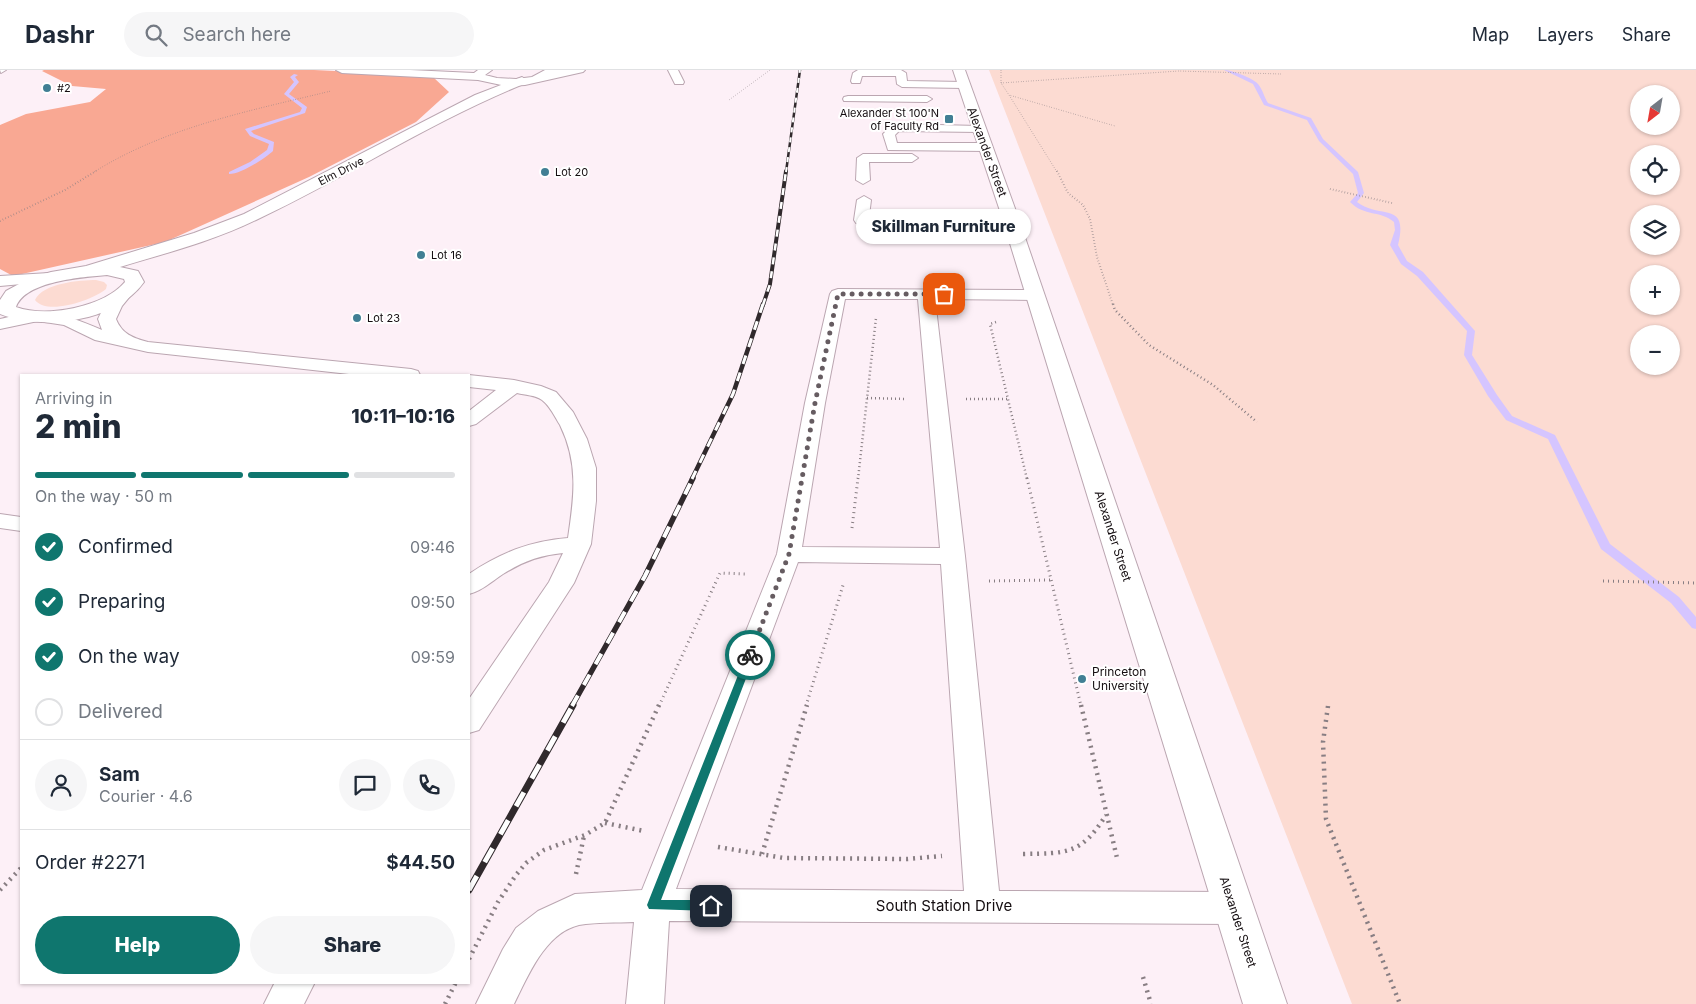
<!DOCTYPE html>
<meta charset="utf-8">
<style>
:root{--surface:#fff;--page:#f6f6f7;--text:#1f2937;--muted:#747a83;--line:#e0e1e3;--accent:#0f766e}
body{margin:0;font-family:Inter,sans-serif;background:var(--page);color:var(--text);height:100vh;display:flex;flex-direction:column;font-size:19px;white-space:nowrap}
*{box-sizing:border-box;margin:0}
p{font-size:16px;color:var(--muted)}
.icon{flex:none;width:28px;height:28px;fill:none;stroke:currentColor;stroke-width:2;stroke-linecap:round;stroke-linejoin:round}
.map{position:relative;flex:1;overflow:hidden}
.drawer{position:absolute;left:20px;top:304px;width:450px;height:610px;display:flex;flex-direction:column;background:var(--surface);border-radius:0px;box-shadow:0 1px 4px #0004}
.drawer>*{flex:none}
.needle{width:32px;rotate:211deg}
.fabs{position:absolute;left:1630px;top:15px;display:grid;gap:10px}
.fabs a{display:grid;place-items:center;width:50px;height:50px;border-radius:50%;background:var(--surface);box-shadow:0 1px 4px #0004;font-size:25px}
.pin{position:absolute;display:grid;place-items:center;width:42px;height:42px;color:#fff;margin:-21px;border-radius:10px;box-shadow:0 2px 8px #0006}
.courier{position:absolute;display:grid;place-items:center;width:50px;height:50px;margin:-25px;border:4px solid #0f766e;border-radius:50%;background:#fff;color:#222;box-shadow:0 1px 6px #0007}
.bubble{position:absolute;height:35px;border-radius:18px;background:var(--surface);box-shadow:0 1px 4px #0004;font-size:16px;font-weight:800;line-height:35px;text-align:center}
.headline em{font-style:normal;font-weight:800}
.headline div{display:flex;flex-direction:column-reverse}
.headline{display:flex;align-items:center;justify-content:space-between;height:85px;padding:0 15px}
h1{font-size:32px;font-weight:800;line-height:38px}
.bar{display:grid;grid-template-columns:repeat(4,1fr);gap:8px 5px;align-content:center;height:60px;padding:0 15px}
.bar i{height:6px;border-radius:4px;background:var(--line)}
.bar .selected{background:var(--accent)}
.bar p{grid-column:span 4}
.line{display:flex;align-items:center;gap:12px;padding:0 15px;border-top:1px solid var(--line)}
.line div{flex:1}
.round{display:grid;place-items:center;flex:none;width:52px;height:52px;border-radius:26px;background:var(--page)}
ol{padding:0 15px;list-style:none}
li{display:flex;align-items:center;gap:15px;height:55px}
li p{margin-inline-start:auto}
li .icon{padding:5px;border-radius:50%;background:var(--accent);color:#fff;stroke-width:4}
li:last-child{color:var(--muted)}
li i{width:28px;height:28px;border:2px solid var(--line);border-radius:50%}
.button{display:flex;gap:10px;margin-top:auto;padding:10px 15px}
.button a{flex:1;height:58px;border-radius:30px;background:var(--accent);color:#fff;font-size:20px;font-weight:800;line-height:58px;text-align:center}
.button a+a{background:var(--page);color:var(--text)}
header{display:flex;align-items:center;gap:30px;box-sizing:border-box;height:70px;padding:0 25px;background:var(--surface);border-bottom:1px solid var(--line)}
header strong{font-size:24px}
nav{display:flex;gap:28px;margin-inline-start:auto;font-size:18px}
.search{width:350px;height:45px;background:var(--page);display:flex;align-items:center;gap:12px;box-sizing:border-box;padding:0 18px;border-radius:28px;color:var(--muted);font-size:19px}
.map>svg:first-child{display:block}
.green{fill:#fcdbd2;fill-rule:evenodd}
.forest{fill:#f9a893}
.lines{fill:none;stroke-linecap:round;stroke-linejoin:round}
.stream{fill:#d5c5ff;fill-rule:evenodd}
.service-casing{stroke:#bba6b1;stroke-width:2}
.minor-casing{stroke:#bba6b1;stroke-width:2}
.tertiary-casing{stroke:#bba6b1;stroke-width:2}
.secondary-casing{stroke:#bba6b1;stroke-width:2}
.path-far4{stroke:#887e83;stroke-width:1;stroke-dasharray:0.5 2;stroke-linecap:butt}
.path-far3{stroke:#887e83;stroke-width:2;stroke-dasharray:0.5 2.5;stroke-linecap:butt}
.path-far2{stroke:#887e83;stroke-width:2.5;stroke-dasharray:1 3;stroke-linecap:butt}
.path-far1{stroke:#887e83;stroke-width:3;stroke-dasharray:1 4;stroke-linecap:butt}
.path{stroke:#887e83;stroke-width:4.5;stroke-dasharray:2 5;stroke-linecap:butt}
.service{fill:#fff;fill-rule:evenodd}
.minor{fill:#fff;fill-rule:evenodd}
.tertiary{fill:#fff;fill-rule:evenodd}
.secondary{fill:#fff;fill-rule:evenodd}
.rail-far4-casing{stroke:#30292c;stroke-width:2.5}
.rail-far3-casing{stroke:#30292c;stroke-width:4}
.rail-far2-casing{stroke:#30292c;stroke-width:4.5}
.rail-far1-casing{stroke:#30292c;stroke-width:5.5}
.rail-casing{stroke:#30292c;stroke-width:7}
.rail-far4{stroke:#fff;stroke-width:2;stroke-dasharray:5;stroke-linecap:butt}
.rail-far3{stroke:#fff;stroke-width:2.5;stroke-dasharray:7;stroke-linecap:butt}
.rail-far2{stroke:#fff;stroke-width:3;stroke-dasharray:9;stroke-linecap:butt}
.rail-far1{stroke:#fff;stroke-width:4;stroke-dasharray:12;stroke-linecap:butt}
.rail{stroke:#fff;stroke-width:5;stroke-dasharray:16;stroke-linecap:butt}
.route{fill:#0f766e}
.done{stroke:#665c61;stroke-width:5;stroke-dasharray:0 9}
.poi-dot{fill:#417f94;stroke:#fff;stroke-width:2}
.labels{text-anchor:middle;stroke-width:4;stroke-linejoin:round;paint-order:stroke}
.far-poi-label{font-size:11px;fill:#140d10;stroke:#fff;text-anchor:start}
.far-street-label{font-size:11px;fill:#140d10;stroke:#fff}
.street-label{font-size:12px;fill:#140d10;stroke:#fff}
.poi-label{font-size:12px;fill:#140d10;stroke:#fff;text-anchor:start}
.near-street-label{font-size:15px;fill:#140d10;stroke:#fff}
</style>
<header>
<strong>Dashr</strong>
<div class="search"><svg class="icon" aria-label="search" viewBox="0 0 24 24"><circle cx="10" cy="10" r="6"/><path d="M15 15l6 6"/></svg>Search here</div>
<nav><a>Map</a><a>Layers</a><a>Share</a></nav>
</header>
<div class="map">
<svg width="1696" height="934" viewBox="0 0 1696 934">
<rect width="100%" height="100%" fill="#fdf0f7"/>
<path class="green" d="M 989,0 L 1696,0 L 1696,934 L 1352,934 ZM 1639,24 L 1671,24 L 1671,56 L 1639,56 ZM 1639,84 L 1671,84 L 1671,116 L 1639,116 ZM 1639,144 L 1671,144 L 1671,176 L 1639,176 ZM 1639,204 L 1671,204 L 1671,236 L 1639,236 ZM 1639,264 L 1671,264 L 1671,296 L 1639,296 Z
M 96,210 L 104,212 L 107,215 L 106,219 C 93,230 47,246 35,230 C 43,213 80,210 96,210 Z"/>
<path class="forest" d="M 44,0 L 314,0 L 417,5 L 433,7 L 449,22 L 416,52 L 309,107 L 165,172 L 13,206 L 0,199 L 0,55 L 26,44 L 90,32 L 106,19 L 72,16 L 42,1 Z"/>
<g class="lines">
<path class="stream" d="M 1224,0 C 1231,0 1253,8 1258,14 C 1263,20 1264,27 1268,33 L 1311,48 L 1323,69 L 1358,102 L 1364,123 L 1357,132 C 1380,150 1409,130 1398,175 L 1407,191 L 1423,202 L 1475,261 L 1472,285 L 1497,325 L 1512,346 L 1555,365 L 1610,474 L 1679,527 L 1696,547 L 1696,559 L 1692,558 L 1671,533 L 1601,479 L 1548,369 L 1506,350 L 1488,326 L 1464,285 L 1467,261 L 1417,206 L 1401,194 L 1390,175 L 1395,160 L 1394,152 C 1380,140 1365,147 1350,132 L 1358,123 L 1353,104 L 1319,71 L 1307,50 L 1264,35 L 1253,14 Z
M 294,4 L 298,5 L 295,7 L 299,12 L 289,24 L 307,37 L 305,43 L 251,61 L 254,64 L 274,72 L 273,81 C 264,89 241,104 229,104 L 229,102 L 250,92 L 267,80 L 269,74 L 250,66 L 245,59 L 300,42 L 302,38 L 284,24 L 294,12 L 290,7 Z"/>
<defs>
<path id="service" d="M 0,0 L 6,0 L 1,3 Z
M 668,0 L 678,0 L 684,12 L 683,14 L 675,14 Z
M 858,0 L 901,0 L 906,3 L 907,11 L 964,12 L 969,15 L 964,18 L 902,17 L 897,14 L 896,6 L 862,6 L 860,13 L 852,13 L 851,11 L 853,3 Z
M 848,26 L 927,26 L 932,29 L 927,32 L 844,31 L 843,29 L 844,27 Z
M 896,54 L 979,56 L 985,59 L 979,62 L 899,61 L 895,65 L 897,73 L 986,73 L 992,77 L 986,81 L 888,80 L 883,64 L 892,55 Z
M 863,84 L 912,84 L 918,88 L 912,92 L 869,92 L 870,110 L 863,114 L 856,110 L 857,88 Z
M 864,126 L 871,130 L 869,146 L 1011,145 L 1016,146 L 1018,149 L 1016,152 L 1011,153 L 861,154 L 856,153 L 854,150 L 857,130 Z
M 49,203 L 55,205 L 57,208 L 55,211 L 0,216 L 0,206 Z
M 838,219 L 1035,220 L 1041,221 L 1043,225 L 1041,229 L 1035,230 L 935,229 L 965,486 L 999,821 L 1234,822 L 1246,827 L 1251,838 L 1246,849 L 1234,854 L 669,851 L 664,934 L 626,934 L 634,852 C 616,853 597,852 579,855 C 545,863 528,906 514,934 L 476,934 L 503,879 L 516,858 L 538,841 L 575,824 L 642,820 L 777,484 L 805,333 L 830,224 L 832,221 ZM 845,229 L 918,229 L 940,478 L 802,477 L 825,333 ZM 798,492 L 941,494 L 964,821 L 676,819 Z
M 123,220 L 129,221 L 131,225 L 122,236 L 116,249 C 122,264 133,268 148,272 L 411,299 L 418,301 L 420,305 L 358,305 L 148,282 L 95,270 L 64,255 L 38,251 L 0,259 L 0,249 C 10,247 21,243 31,242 C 57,241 79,250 102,260 L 98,249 C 104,237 109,223 123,220 Z
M 469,305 L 514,310 L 541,316 L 556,322 L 573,342 L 587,369 L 596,398 L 596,431 L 591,474 L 574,513 L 479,660 L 469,663 L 469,629 L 549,512 L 563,483 C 540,485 522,492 503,504 C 492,511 482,521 469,524 L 469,504 C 500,483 530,471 568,468 C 574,427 579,394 560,355 C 555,347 550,336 542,330 C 535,325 525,325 517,323 L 476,354 L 469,356 L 469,341 L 496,320 L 469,317 Z
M 0,444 L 21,447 L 21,461 L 0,458 Z
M 275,912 L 315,912 L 304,934 L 264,934 Z"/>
<path id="minor" d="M 522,7 L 528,11 L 526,13 C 432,51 347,107 256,150 C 213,171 166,183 120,197 L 138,201 L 144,212 C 116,252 43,261 0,244 L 0,230 L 6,221 L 30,208 L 51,202 L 86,196 L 194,163 L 244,144 L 475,25 ZM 107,205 L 124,209 L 125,212 C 104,237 47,248 16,237 C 25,211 83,207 107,205 Z"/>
<path id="tertiary" d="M 336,0 L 410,0 L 474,3 L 478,0 L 492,0 L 485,5 L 497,8 L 516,9 L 532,7 L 545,0 L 585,0 L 583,2 L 525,15 L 506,16 L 478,10 L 342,3 Z"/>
<path id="secondary" d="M 953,0 L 965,0 L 1017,144 L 1287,934 L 1243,934 L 1001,144 Z"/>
</defs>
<use href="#service" class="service-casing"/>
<use href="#minor" class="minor-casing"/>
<use href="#tertiary" class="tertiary-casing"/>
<use href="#secondary" class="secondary-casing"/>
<path class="path-far4" d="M 1001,0 L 1001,13 L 1009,25
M 1001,13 L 1179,1 L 1281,4
M 729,30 L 770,0
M 94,102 C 166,57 249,41 331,21
M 1057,102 L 1009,25 L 1115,56"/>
<path class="path-far3" d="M 1057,101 L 1068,123 L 1083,135 L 1090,149 L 1097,187 L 1113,235
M 1330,119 L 1392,133
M 0,151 L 65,120 L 96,101"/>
<path class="path-far2" d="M 1113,234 L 1115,240 L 1149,275 L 1213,315 L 1257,352
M 996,252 L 990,254 L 1027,409
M 867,328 L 906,329
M 966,329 L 1008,329
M 858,409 L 876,248"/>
<path class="path-far1" d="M 1027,408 L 1081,636
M 852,458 L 858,408
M 989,511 L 1051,510
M 1603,511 L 1696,513
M 659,636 L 720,503 L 747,504
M 806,636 L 844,512"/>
<path class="path" d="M 1081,635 L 1117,788
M 1328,636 L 1323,672 L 1326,749 L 1400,934
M 605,753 L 644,761
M 718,777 L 784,788 L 907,789 L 942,786
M 762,784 L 807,635
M 1023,784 C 1067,783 1081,785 1106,745
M 576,804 L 584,766
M 0,820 L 21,798
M 469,889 L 498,832 L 516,805 L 526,793 L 544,780 L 585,765 L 605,753 L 659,635
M 1143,907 L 1151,934
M 445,934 L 456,912"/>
<use href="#service" class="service"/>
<use href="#minor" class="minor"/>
<use href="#tertiary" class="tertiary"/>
<use href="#secondary" class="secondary"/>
<defs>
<path id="rail-far4" d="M 786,102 L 800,0"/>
<path id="rail-far3" d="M 763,235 L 770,214 L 786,101"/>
<path id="rail-far2" d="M 692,409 L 733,324 L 763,234"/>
<path id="rail-far1" d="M 572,636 L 645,506 L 693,408"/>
<path id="rail" d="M 469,820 L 573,635"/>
</defs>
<use href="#rail-far4" class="rail-far4-casing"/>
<use href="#rail-far3" class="rail-far3-casing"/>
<use href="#rail-far2" class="rail-far2-casing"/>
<use href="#rail-far1" class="rail-far1-casing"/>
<use href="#rail" class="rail-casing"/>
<use href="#rail-far4" class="rail-far4"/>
<use href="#rail-far3" class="rail-far3"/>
<use href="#rail-far2" class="rail-far2"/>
<use href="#rail-far1" class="rail-far1"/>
<use href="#rail" class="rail"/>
</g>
<path class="route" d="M 750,582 L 755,585 L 661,830 L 711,830 L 716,832 L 717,836 L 716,839 L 711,841 L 649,839 L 647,835 L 746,585 Z"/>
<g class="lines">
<path class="done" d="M 750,585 L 789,484 L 815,333 L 838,224 L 944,224"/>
</g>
<g class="poi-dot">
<circle cx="47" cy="18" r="5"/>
<rect x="944" y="44" width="10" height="10" rx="2.5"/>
<circle cx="545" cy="102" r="5"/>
<circle cx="421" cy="185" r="5"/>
<circle cx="357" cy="248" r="5"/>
<circle cx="1082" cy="609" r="5"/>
</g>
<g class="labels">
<g class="far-poi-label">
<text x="57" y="22">#2</text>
<text x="939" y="47" text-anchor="end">Alexander St 100'N<tspan x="939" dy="13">of Faculty Rd</tspan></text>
<text x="555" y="106">Lot 20</text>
<text x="431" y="189">Lot 16</text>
<text x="367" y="252">Lot 23</text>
</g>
<g class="far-street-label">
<text transform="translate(341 101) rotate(-27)" y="4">Elm Drive</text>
</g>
<g class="street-label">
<text transform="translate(987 82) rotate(70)" y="4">Alexander Street</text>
<text transform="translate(1113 466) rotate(72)" y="4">Alexander Street</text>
<text transform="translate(1238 852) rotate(72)" y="4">Alexander Street</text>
</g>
<g class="poi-label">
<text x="1092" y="606">Princeton<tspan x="1092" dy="14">University</tspan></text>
</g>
<g class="near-street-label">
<text x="944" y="841">South Station Drive</text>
</g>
</g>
</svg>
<div class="fabs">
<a><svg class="needle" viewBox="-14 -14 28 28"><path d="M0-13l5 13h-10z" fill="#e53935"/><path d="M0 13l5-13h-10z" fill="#747a83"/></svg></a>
<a><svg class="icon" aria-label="locate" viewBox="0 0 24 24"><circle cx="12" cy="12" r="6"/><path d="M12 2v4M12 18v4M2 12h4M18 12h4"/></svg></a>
<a><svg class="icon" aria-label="layers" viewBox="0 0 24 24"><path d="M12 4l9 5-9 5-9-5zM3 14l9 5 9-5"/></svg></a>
<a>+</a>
<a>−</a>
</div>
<div class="pin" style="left:944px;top:224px;background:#ea580c"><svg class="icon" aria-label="bag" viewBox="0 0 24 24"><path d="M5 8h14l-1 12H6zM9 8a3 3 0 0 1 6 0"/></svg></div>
<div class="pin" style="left:711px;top:836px;background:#1f2937"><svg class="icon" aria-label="home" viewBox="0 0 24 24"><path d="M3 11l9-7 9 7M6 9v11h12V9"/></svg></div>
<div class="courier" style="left:750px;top:585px"><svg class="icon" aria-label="bike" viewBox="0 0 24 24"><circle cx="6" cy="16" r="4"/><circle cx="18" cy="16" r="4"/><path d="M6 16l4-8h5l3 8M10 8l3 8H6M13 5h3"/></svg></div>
<div class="bubble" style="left:856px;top:139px;width:175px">Skillman Furniture</div>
<section class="drawer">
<div class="headline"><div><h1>2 min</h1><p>Arriving in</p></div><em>10:11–10:16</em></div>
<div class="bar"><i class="selected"></i><i class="selected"></i><i class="selected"></i><i></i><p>On the way · 50 m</p></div>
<ol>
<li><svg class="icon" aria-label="check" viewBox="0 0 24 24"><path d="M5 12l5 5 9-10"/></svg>Confirmed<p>09:46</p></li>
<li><svg class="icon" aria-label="check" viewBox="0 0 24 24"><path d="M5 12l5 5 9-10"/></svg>Preparing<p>09:50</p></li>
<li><svg class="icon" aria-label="check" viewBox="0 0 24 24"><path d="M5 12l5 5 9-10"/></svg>On the way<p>09:59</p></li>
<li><i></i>Delivered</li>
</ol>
<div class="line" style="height:90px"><a class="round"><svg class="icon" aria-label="person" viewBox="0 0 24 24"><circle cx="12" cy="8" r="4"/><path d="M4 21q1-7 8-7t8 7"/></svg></a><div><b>Sam</b><p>Courier · 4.6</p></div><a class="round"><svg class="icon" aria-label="chat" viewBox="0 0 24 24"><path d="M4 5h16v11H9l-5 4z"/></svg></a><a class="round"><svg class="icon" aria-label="phone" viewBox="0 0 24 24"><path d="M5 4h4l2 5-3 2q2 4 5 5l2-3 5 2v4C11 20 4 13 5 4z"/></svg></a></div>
<div class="line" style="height:65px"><div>Order #2271</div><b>$44.50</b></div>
<div class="button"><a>Help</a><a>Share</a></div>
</section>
</div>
